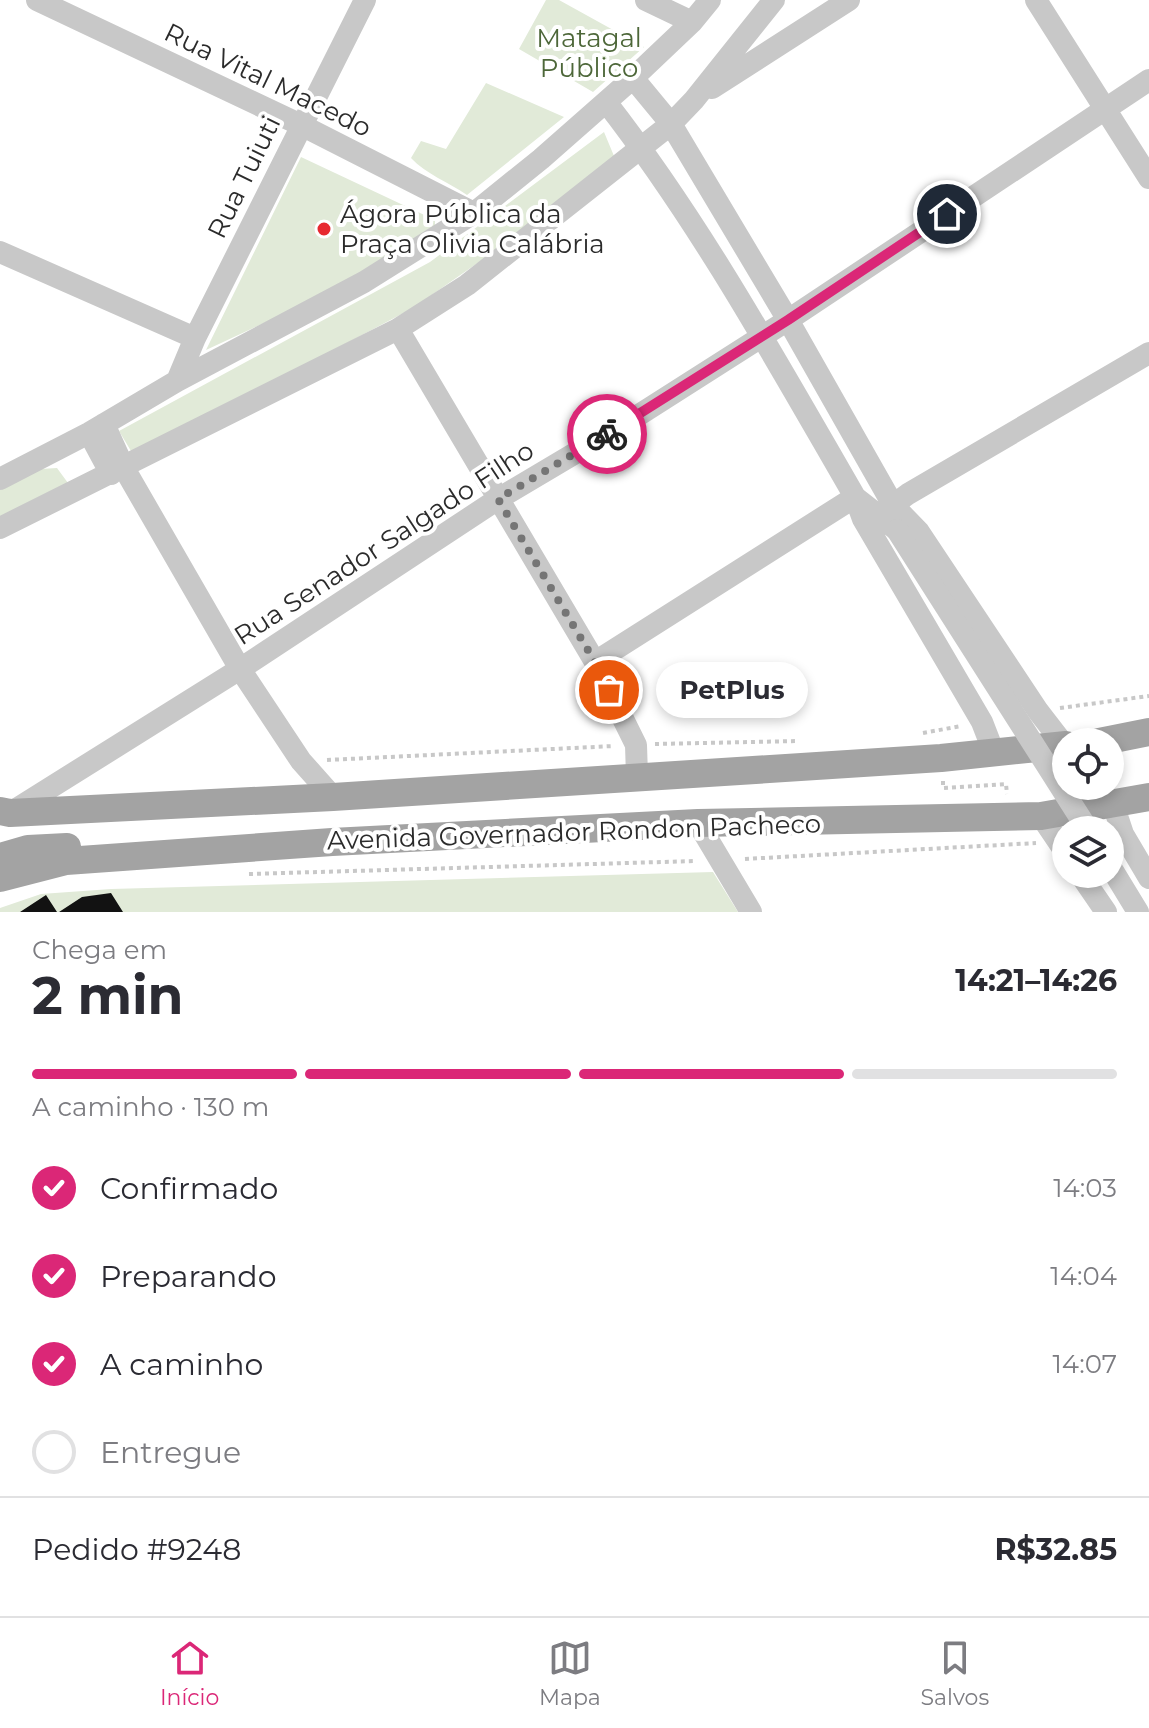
<!DOCTYPE html>
<html lang="pt">
<meta charset="utf-8">
<style>
:root{--surface:#fff;--page:#f7f7f7;--text:#2b2b33;--muted:#7c7c81;--line:#e1e1e2;--accent:#db2777}
body{margin:0;font-family:Montserrat,sans-serif;background:var(--page);color:var(--text);height:100vh;display:flex;flex-direction:column;font-size:30px;white-space:nowrap}
*{box-sizing:border-box;margin:0}
p{font-size:26px;color:var(--muted)}
.icon{flex:none;width:44px;height:44px;fill:none;stroke:currentColor;stroke-width:2;stroke-linecap:round;stroke-linejoin:round}
.map{position:relative;height:912px;overflow:hidden}
.side{display:flex;flex-direction:column;background:var(--surface);flex:1}
.side>*{flex:none}
.fabs{position:absolute;left:1052px;top:728px;display:grid;gap:16px}
.fabs a{display:grid;place-items:center;width:72px;height:72px;border-radius:50%;background:var(--surface);box-shadow:0 4px 12px #0003;font-size:40px}
.pin{position:absolute;display:grid;place-items:center;width:68px;height:68px;color:#fff;margin:-34px;border:4px solid #fff;border-radius:50%;box-shadow:0 2px 8px #0007}
.courier{position:absolute;display:grid;place-items:center;width:80px;height:80px;margin:-40px;border:6px solid #db2777;border-radius:50%;background:#fff;color:#222;box-shadow:0 2px 10px #0007}
.bubble{position:absolute;height:56px;border-radius:28px;background:var(--surface);box-shadow:0 4px 12px #0003;font-size:26px;font-weight:700;line-height:56px;text-align:center}
.summary em{font-style:normal;font-weight:700}
.summary div{display:flex;flex-direction:column-reverse}
.summary{display:flex;align-items:center;justify-content:space-between;height:136px;padding:0 32px}
h1{font-size:52px;font-weight:700;line-height:60px}
.bar{display:grid;grid-template-columns:repeat(4,1fr);gap:12px 8px;align-content:center;height:96px;padding:0 32px}
.bar i{height:10px;border-radius:6px;background:var(--line)}
.bar .current{background:var(--accent)}
.bar p{grid-column:span 4}
.line{display:flex;align-items:center;gap:20px;padding:0 32px;border-top:2px solid var(--line)}
.line div{flex:1}
ol{padding:0 32px;list-style:none}
li{display:flex;align-items:center;gap:24px;height:88px}
li p{margin-inline-start:auto}
li .icon{padding:8px;border-radius:50%;background:var(--accent);color:#fff;stroke-width:4}
li:last-child{color:var(--muted)}
li i{width:44px;height:44px;border:4px solid var(--line);border-radius:50%}
.dock{display:flex;justify-content:space-around;align-items:center;height:112px;border-top:2px solid var(--line);background:var(--surface);font-size:22px;color:var(--muted)}
.dock a{display:grid;justify-items:center;gap:4px}
.dock .current{color:var(--accent)}
.map>svg:first-child{display:block}
.green{fill:#e1ead8}
.building{fill:#121212}
.lines{fill:none;stroke-linecap:round;stroke-linejoin:round}
.path{stroke:#c8c8c8;stroke-width:4;stroke-dasharray:4 4;stroke-linecap:butt}
.minor{stroke:#c8c8c8;stroke-width:22}
.major{stroke:#a3a3a3;stroke-width:28}
.minor-bridge{stroke:#c8c8c8;stroke-width:22}
.done{stroke:#757575;stroke-width:8;stroke-dasharray:0 14.4}
.route{stroke:#db2777;stroke-width:10}
.poi-dot{fill:#e72930;stroke:#fff;stroke-width:3}
.labels{text-anchor:middle;stroke-width:8;stroke-linejoin:round;paint-order:stroke}
.park-label{font-size:26px;fill:#4d6739;stroke:#fff}
.street-label{font-size:26px;fill:#2b2b2b;stroke:#fff}
.poi-label{font-size:26px;fill:#2b2b2b;stroke:#fff;text-anchor:start}
</style>
<div class="map">
<svg width="1149" height="912" viewBox="0 0 1149 912">
<rect width="100%" height="100%" fill="#fff"/>
<path class="green" d="M 546,0 L 559,0 L 644,47 L 593,92 L 519,49 Z
M 486,83 L 564,117 L 467,195 C 448,182 426,174 411,158 L 421,141 L 446,149 Z
M 604,132 L 614,156 L 525,230 L 413,308 L 134,456 L 119,431 L 430,262 Z
M 301,157 L 435,220 L 435,228 L 337,289 L 206,350 Z
M 57,468 L 68,483 L 0,521 L 0,490 L 40,469 Z
M 713,872 L 738,912 L 0,912 L 0,908 L 41,894 L 111,889 Z"/>
<path class="building" d="M 111,893 L 123,912 L 59,912 L 82,897 Z
M 46,895 L 57,912 L 20,912 Z"/>
<g class="lines">
<path class="path" d="M 1060,708 L 1149,696
M 923,733 L 961,726
M 655,744 L 798,741
M 327,760 L 614,746
M 943,781 L 943,788 L 1006,784 L 1007,794
M 745,859 L 1036,843
M 249,874 L 696,861"/>
<path class="minor" d="M 37,0 L 301,125 L 474,213
M 646,0 L 692,22
M 1036,0 L 1149,178
M 633,78 L 671,124 L 788,320 L 893,505 L 919,532 L 1038,711 L 1065,746
M 712,88 L 849,0
M 606,102 C 701,224 778,364 855,497 L 863,519 L 982,722 L 994,753
M 0,252 L 195,338
M 398,329 L 595,662 L 636,745 L 637,776
M 177,381 L 195,338 L 365,0
M 104,424 L 124,468 L 240,669 L 301,761 L 333,797
M 89,433 L 111,474
M 0,479 L 89,433 L 177,381 L 364,282 L 474,213 L 541,159 L 633,78 L 692,22 L 710,0
M 856,498 L 897,530
M 893,505 L 908,494 L 1149,353
M 0,528 L 398,329 L 467,285 L 671,124 L 694,100 L 774,0
M 595,662 L 855,497
M 1113,804 L 1123,834 L 1149,878
M 10,813 L 240,669 L 498,499 L 631,420 L 788,320 L 1149,80
M 1041,816 L 1066,853
M 698,823 L 751,912
M 1080,874 L 1106,912"/>
<path class="major" d="M 1099,742 L 1149,732
M 0,811 L 10,813 L 333,797 L 941,758 L 1066,745
M 0,857 L 28,849 L 67,847
M 0,878 L 66,861 L 332,842 L 698,823 L 1041,816 L 1149,797"/>
<path class="minor-bridge" d="M 897,530 L 1088,830
M 1110,866 L 1138,912"/>
</g>
<g class="lines">
<path class="done" d="M 607,434 L 498,499 L 595,662 L 609,690"/>
<path class="route" d="M 607,434 L 788,320 L 947,214"/>
</g>
<circle class="poi-dot" cx="324" cy="229" r="8"/>
<g class="labels">
<g class="park-label">
<text x="589" y="47">Matagal<tspan x="589" dy="30">Público</tspan></text>
</g>
<g class="street-label">
<text transform="translate(268 80) rotate(26)" y="9">Rua Vital Macedo</text>
<text transform="translate(244 177) rotate(-64)" y="9">Rua Tuiuti</text>
<text transform="translate(384 543) rotate(-33)" y="9">Rua Senador Salgado Filho</text>
<text transform="translate(574 832) rotate(-2)" y="9">Avenida Governador Rondon Pacheco</text>
</g>
<g class="poi-label">
<text x="340" y="223">Ágora Pública da<tspan x="340" dy="30">Praça Olivia Calábria</tspan></text>
</g>
</g>
</svg>
<div class="fabs">
<a><svg class="icon" aria-label="locate" viewBox="0 0 24 24"><circle cx="12" cy="12" r="6"/><path d="M12 2v4M12 18v4M2 12h4M18 12h4"/></svg></a>
<a><svg class="icon" aria-label="layers" viewBox="0 0 24 24"><path d="M12 4l9 5-9 5-9-5zM3 14l9 5 9-5"/></svg></a>
</div>
<div class="pin" style="left:609px;top:690px;background:#ea580c"><svg class="icon" aria-label="bag" viewBox="0 0 24 24"><path d="M5 8h14l-1 12H6zM9 8a3 3 0 0 1 6 0"/></svg></div>
<div class="pin" style="left:947px;top:214px;background:#1f2937"><svg class="icon" aria-label="home" viewBox="0 0 24 24"><path d="M3 11l9-7 9 7M6 9v11h12V9"/></svg></div>
<div class="courier" style="left:607px;top:434px"><svg class="icon" aria-label="bike" viewBox="0 0 24 24"><circle cx="6" cy="16" r="4"/><circle cx="18" cy="16" r="4"/><path d="M6 16l4-8h5l3 8M10 8l3 8H6M13 5h3"/></svg></div>
<div class="bubble" style="left:656px;top:662px;width:152px">PetPlus</div>
</div>
<section class="side">
<div class="summary"><div><h1>2 min</h1><p>Chega em</p></div><em>14:21–14:26</em></div>
<div class="bar"><i class="current"></i><i class="current"></i><i class="current"></i><i></i><p>A caminho · 130 m</p></div>
<ol>
<li><svg class="icon" aria-label="check" viewBox="0 0 24 24"><path d="M5 12l5 5 9-10"/></svg>Confirmado<p>14:03</p></li>
<li><svg class="icon" aria-label="check" viewBox="0 0 24 24"><path d="M5 12l5 5 9-10"/></svg>Preparando<p>14:04</p></li>
<li><svg class="icon" aria-label="check" viewBox="0 0 24 24"><path d="M5 12l5 5 9-10"/></svg>A caminho<p>14:07</p></li>
<li><i></i>Entregue</li>
</ol>
<div class="line" style="height:104px"><div>Pedido #9248</div><b>R$32.85</b></div>
</section>
<nav class="dock">
<a class="current"><svg class="icon" aria-label="home" viewBox="0 0 24 24"><path d="M3 11l9-7 9 7M6 9v11h12V9"/></svg>Início</a>
<a><svg class="icon" aria-label="map" viewBox="0 0 24 24"><path d="M3 6l6-2 6 2 6-2v14l-6 2-6-2-6 2zM9 4v14M15 6v14"/></svg>Mapa</a>
<a><svg class="icon" aria-label="saved" viewBox="0 0 24 24"><path d="M7 4h10v16l-5-4-5 4z"/></svg>Salvos</a>
</nav>
